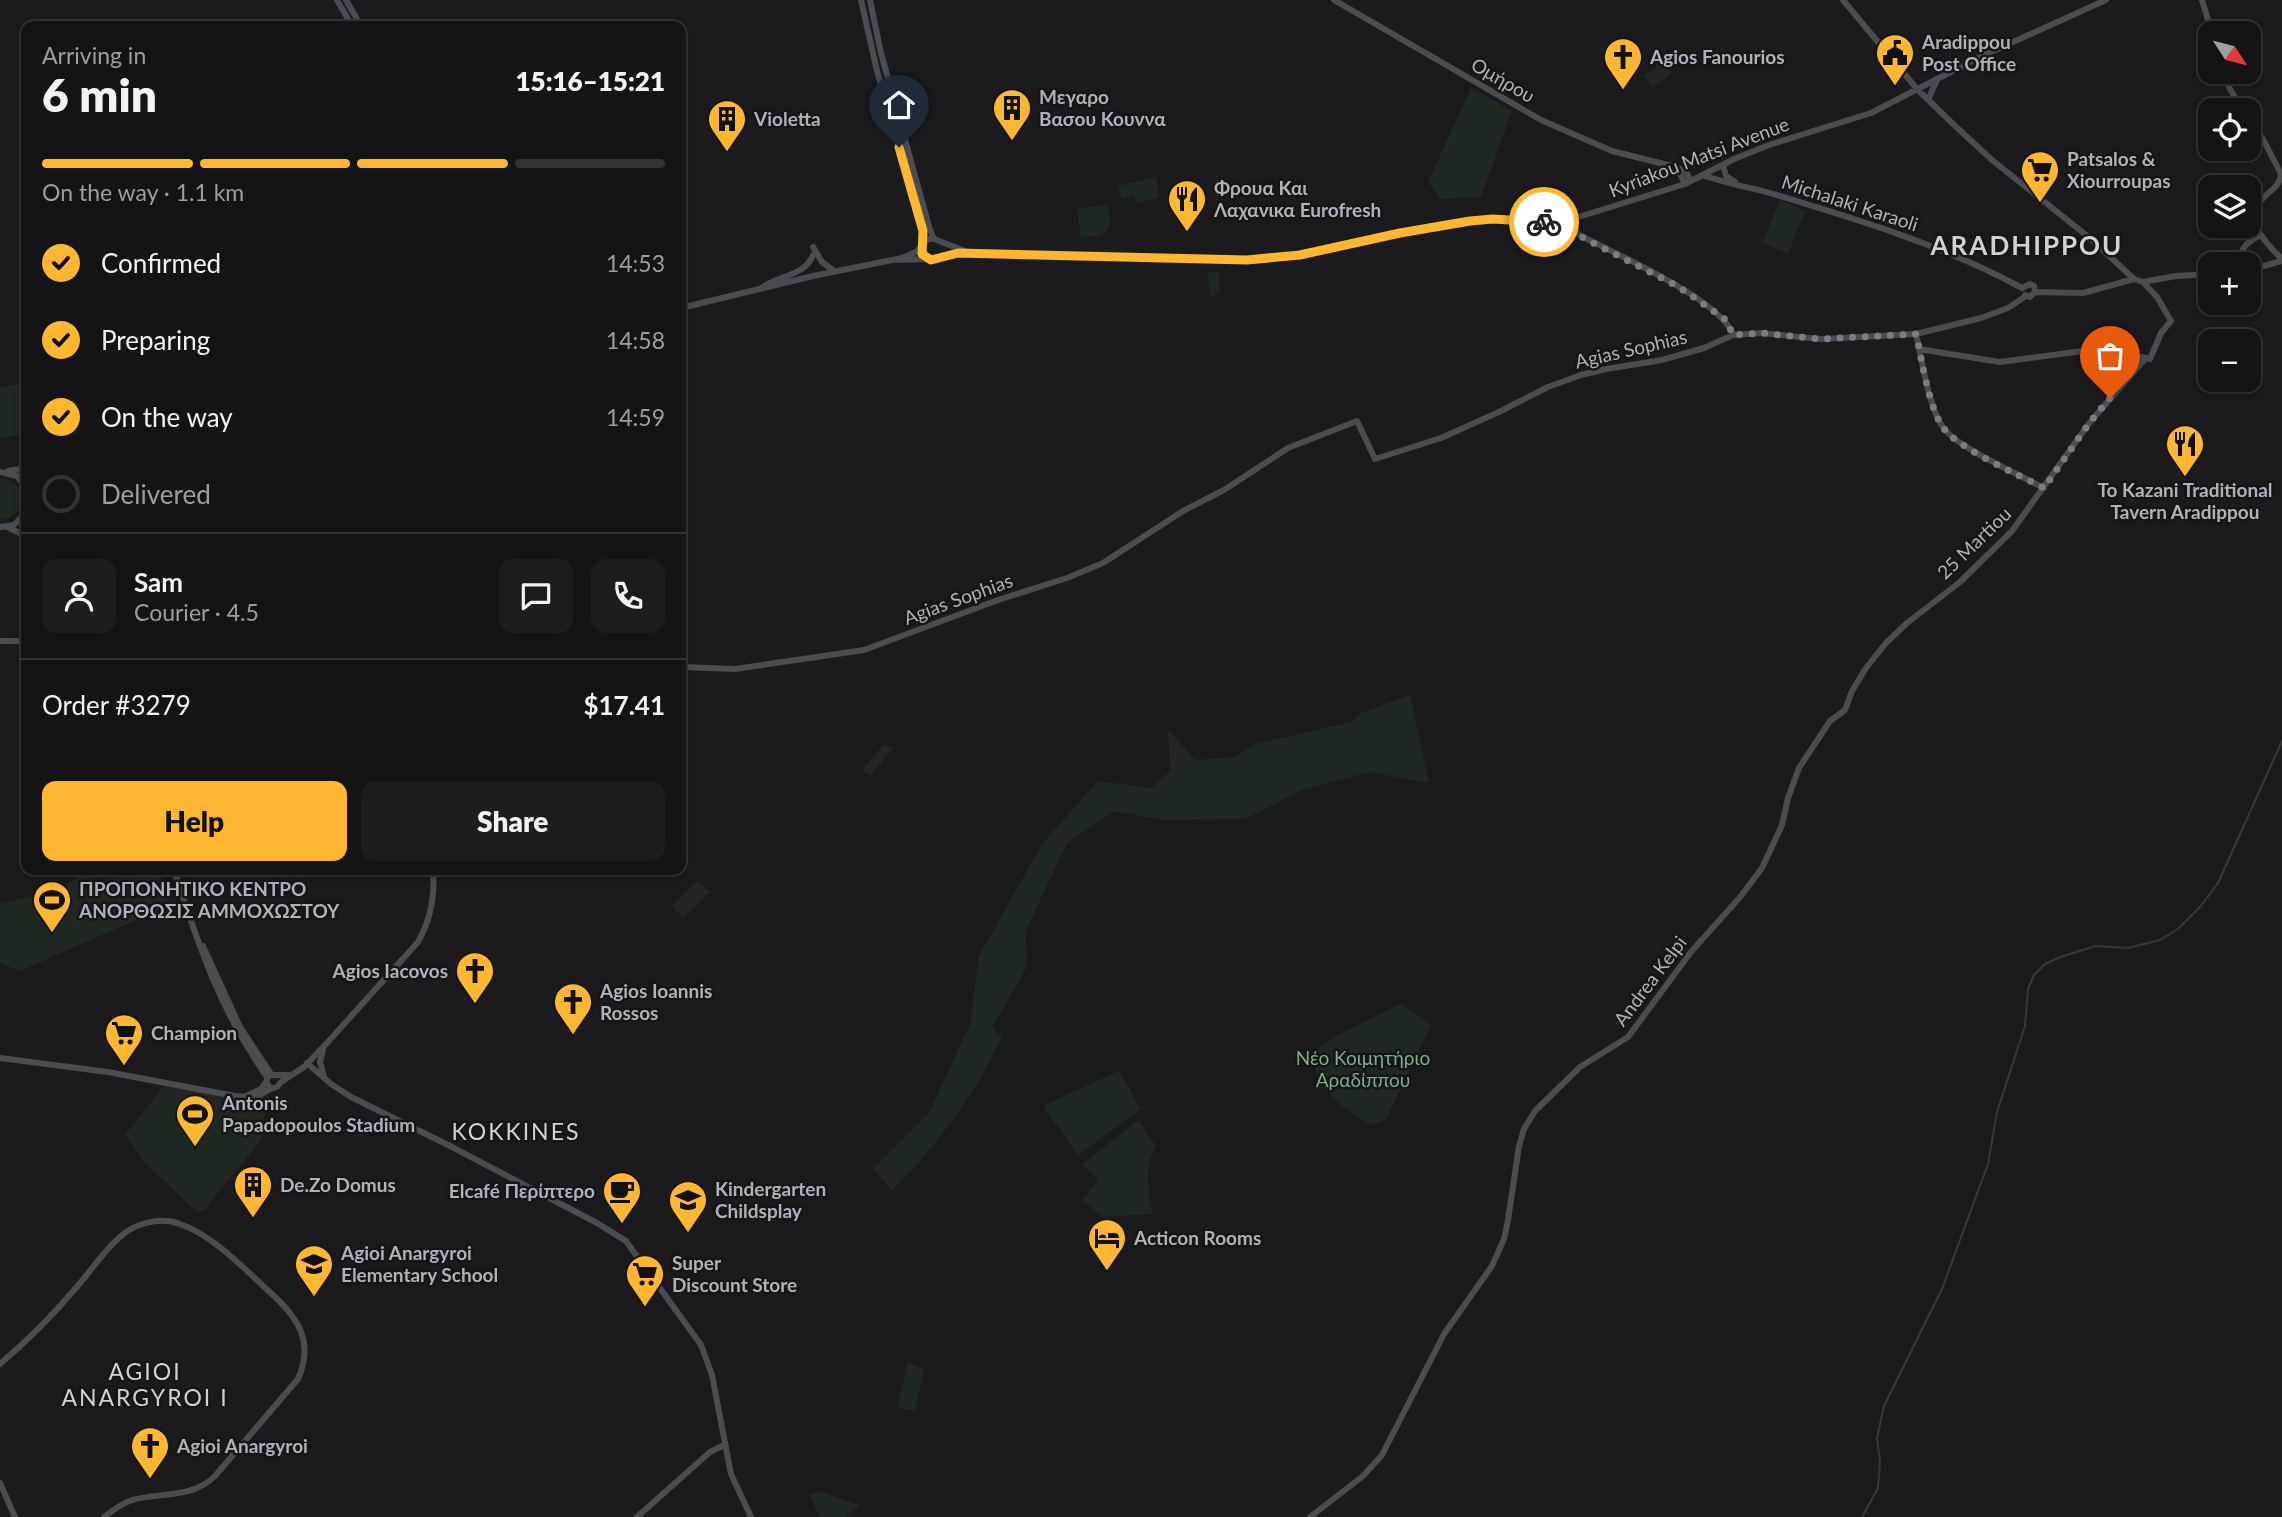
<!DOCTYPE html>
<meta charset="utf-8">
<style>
:root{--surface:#141416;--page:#1d1d1f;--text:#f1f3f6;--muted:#9d9ea1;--line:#333335;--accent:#ffb631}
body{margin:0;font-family:Lato,sans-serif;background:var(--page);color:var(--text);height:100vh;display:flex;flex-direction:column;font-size:26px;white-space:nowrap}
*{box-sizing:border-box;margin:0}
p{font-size:23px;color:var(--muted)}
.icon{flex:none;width:38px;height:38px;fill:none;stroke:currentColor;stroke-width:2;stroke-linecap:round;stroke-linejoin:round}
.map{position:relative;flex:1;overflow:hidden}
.details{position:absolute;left:21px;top:21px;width:665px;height:854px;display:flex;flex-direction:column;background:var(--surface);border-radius:14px;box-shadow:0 4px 10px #0003,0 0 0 2px var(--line)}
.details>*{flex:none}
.needle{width:46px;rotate:126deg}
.fabs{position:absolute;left:2198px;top:21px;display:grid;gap:14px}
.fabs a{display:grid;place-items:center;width:63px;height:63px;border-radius:14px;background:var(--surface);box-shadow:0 4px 10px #0003,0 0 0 2px var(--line);font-size:35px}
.pin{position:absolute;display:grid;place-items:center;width:60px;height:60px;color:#fff;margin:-72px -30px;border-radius:50% 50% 50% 0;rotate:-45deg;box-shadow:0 0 7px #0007}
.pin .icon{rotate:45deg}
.courier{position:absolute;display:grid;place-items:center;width:70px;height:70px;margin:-35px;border:5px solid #ffb631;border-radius:50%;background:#fff;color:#222;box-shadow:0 2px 9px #0007}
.overview em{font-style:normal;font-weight:800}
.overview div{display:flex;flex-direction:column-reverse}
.overview{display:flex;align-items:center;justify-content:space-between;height:119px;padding:0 21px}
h1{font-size:46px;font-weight:800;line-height:52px}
.bar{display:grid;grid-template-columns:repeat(4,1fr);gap:10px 7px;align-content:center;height:84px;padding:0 21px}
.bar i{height:9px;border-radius:5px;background:var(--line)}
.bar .selected{background:var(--accent)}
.bar p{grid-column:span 4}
.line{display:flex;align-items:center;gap:18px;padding:0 21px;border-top:2px solid var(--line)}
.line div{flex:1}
.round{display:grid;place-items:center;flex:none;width:74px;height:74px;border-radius:14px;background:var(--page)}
ol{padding:0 21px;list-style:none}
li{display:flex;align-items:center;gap:21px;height:77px}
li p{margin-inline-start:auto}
li .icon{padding:7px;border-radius:50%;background:var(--accent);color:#111;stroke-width:4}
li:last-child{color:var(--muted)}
li i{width:38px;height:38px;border:4px solid var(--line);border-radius:50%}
.action{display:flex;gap:14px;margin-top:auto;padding:14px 21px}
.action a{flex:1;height:80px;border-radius:14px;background:var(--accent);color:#111;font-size:28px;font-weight:800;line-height:80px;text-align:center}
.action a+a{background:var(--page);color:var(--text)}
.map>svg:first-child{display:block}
.green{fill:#202921}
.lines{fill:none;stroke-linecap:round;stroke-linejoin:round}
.stream{stroke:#2f3b44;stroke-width:2}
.secondary{stroke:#494c53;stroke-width:6}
.done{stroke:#797d86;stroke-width:7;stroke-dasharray:0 12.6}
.route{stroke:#ffb631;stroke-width:9}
.labels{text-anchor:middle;stroke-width:5;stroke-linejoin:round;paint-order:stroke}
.poi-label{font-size:19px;font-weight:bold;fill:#acb2be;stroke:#161619;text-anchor:start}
.street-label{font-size:19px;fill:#acb2be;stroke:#161619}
.park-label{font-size:19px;fill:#82ab83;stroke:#161619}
.quarter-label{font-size:23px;letter-spacing:2px;fill:#ced1d9;stroke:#161619}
.district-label{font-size:26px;font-weight:bold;letter-spacing:2px;fill:#ced1d9;stroke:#161619}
</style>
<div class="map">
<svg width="2282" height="1517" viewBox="0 0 2282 1517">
<rect width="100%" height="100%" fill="#1b1b1e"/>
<path class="green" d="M 1665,58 L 1671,69 L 1671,74 L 1652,88 L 1643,75 L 1656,69 L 1656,64 Z
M 1471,88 L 1512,111 L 1481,197 L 1440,199 L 1428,182 Z
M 1156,177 L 1159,198 L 1136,203 L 1134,196 L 1122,198 L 1118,186 Z
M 1780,200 L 1805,211 L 1788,254 L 1762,243 Z
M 1108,205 L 1110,227 L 1100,236 L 1081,237 L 1077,209 Z
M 1207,271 L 1219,273 L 1220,293 L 1210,297 Z
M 26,382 L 26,433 L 0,439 L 0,388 Z
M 0,478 C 29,479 28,518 0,520 Z
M 1410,695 L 1429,783 L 1369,772 L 1300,791 L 1245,819 L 1164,820 L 1114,811 L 1067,843 L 1025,932 L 1027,967 L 992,1027 L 1002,1037 C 975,1094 937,1146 892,1191 L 873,1168 L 930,1111 L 970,1024 L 979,956 L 1042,844 L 1098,781 L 1152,788 L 1170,771 L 1168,729 L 1195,760 L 1235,757 L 1255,744 L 1352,722 L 1361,713 Z
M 884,744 L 893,748 L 870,776 L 862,770 Z
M 142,870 L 159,870 L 170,905 L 20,971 L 0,963 L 0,904 L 57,890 L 90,871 L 96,882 Z
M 697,881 L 710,891 L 683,918 L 672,906 Z
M 1401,1004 L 1431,1025 L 1386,1119 L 1374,1125 C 1346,1114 1310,1083 1314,1051 L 1340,1034 Z
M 1119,1071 L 1141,1109 L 1078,1155 L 1043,1106 Z
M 169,1086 L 240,1099 L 269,1095 L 268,1098 L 271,1097 L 261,1127 L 265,1133 L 261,1140 L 205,1209 L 198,1213 L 145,1163 L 125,1135 L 163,1087 Z
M 1138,1120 L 1156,1146 C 1144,1164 1148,1194 1153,1214 L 1103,1217 L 1082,1200 L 1098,1180 L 1082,1165 Z
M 908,1362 L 924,1369 L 915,1411 L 897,1407 Z
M 822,1492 L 860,1506 L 846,1517 L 820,1517 L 809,1494 Z"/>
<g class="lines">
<path class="stream" d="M 1862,1517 L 1878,1488 L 1880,1461 L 1877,1438 L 1884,1406 L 1942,1289 L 1988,1164 L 1997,1112 L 2025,1026 L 2028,989 L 2034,975 L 2045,964 L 2063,956 L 2096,946 L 2128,948 L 2160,940 L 2178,929 L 2201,906 L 2218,883 L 2282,741"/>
<path class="secondary" d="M 337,0 L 352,26
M 346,0 L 361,26
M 861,0 L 877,71 L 922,223 L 923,242
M 870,0 L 881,53 L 930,230 L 934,239
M 1334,0 L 1541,120 L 1612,151 L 1676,167 L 1686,172 L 1691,181
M 1843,0 L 1917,89 L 1953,124 L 1992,160 L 2091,239 L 2134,279
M 2202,0 L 2212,33
M 2225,72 L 2229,87 L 2242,110
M 1928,100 L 1937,80
M 2249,121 L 2263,139 L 2281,174 C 2280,185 2273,189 2265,196 C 2240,219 2266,243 2282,259
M 1723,165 L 1726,176 L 1735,182
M 1671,167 L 1680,174 L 1685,184
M 1702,175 C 1725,183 1747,187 1770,193 C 1856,219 1943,245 2022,288
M 1572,219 L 1576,232 L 1581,236 C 1614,253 1723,301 1733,335
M 813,247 L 822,262 L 834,271
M 892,260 L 934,259 L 958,253 L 1247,260 L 1300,255 L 1400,233 L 1470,221 L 1493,219 L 1552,222 L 1572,219 L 1685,184 L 1734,159 L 1769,145 L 1871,113 L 1980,57 L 2106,0
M 2238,264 C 2240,250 2246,242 2259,236
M 2249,270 L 2282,261
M 2022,288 L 2030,284 L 2034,286 L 2035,292
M 760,289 C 777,275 805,277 813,255
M 2025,295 L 2030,297 L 2035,292 L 2083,293 L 2134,279 L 2143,282 L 2176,276 L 2210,274
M 681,308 L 813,276 L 902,258 L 916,252 L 928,239 L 934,239 L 965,251
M 1916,334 C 1922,359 1929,413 1946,431 C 1965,451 2018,474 2044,488
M 1919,349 L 2000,362 L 2091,350 L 2110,350 L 2150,359 L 2161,333 L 2171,321 L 2157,297 L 2143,282
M 8,471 L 26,468
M 0,472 L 17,476 L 26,487
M 0,527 L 14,525 L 26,512
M 7,527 L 26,536
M 0,641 L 26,641
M 681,667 L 735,669 L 864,650 L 998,600 L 1067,578 L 1103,563 L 1183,511 L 1224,490 L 1288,448 L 1357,421 L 1375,459 L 1441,438 L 1499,412 L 1548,387 L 1581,375 L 1606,369 L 1662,360 L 1704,348 L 1733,335 L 1761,333 L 1821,339 L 1916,334 L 1981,318 L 2008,308 L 2026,296
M 174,870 C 199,947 220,1010 267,1077
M 203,946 L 240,1027 L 271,1074
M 323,1050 L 320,1062 L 324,1077
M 0,1058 L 108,1072 L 235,1096 C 244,1097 252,1098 260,1095 C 268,1091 268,1088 277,1087 L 281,1082 L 304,1067 L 327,1043 L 418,942 C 431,919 435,895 433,870
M 307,1063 L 331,1084 L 351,1097 L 448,1145 L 597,1223 L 626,1241 L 701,1345 L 712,1375 L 731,1474 L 751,1517
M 270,1087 L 266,1082 L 269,1075 L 289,1075
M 246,1096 L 261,1089 L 266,1082
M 0,1364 C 27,1341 52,1316 75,1289 C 92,1270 108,1244 129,1230 C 144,1221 164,1218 180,1224 C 216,1237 245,1270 273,1295 C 299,1319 314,1343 298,1379 L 215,1476 C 192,1499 161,1492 132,1500 C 121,1504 113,1510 104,1517
M 0,1483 L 15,1517
M 637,1517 L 710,1452 L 724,1445
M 1310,1517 L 1363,1476 L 1382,1455 L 1444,1334 L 1492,1266 L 1504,1239 L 1508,1220 L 1519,1146 L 1524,1129 L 1535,1111 L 1580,1067 L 1628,1037 L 1691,952 L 1741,896 L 1762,868 L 1782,825 L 1788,798 L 1799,768 L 1830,721 L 1845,710 L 1852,691 L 1866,668 L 1886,643 L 1907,623 L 1960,582 L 2012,531 L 2090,422 L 2146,358"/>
</g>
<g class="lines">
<path class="done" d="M 1544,222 L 1572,219 L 1576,232 L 1580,236 L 1679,287 L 1726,320 L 1733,335 L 1761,333 L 1821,339 L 1916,334 C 1922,359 1929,413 1946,431 C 1964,451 2019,475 2044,488 L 2090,422 L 2110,398"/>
<path class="route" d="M 899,147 L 923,231 L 922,254 L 931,260 L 958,253 L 1247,260 L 1300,255 L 1400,233 L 1470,221 L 1493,219 L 1544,222"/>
</g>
<defs>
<symbol id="civic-pin" viewBox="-11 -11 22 30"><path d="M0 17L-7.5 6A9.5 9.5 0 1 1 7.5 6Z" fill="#ffb631" stroke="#161619"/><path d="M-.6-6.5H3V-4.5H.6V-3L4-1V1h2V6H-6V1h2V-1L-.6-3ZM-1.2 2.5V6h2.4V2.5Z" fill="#111"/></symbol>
<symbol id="church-pin" viewBox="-11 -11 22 30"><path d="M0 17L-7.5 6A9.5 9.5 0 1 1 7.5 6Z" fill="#ffb631" stroke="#161619"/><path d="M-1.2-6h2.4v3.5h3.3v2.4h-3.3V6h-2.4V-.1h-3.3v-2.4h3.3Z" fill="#111"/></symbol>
<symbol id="building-pin" viewBox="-11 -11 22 30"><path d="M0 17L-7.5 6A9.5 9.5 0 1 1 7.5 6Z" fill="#ffb631" stroke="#161619"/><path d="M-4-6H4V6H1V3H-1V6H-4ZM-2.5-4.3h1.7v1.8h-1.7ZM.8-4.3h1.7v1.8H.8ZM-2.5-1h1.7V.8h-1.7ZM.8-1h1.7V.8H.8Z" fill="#111"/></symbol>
<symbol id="supermarket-pin" viewBox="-11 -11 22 30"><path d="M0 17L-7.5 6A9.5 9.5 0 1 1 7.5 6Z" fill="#ffb631" stroke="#161619"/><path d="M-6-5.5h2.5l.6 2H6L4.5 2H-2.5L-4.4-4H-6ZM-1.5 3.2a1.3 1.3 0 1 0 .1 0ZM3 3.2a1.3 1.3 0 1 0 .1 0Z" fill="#111"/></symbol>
<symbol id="restaurant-pin" viewBox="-11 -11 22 30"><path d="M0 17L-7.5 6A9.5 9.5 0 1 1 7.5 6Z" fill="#ffb631" stroke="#161619"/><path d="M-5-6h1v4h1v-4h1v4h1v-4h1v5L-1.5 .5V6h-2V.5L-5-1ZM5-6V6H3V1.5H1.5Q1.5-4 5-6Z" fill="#111"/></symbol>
<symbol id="stadium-pin" viewBox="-11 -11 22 30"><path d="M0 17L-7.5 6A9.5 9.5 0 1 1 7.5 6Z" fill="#ffb631" stroke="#161619"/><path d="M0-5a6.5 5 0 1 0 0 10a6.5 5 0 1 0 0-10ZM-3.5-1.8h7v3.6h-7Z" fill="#111"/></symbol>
<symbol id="cafe-pin" viewBox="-11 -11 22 30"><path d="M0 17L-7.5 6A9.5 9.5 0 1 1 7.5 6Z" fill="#ffb631" stroke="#161619"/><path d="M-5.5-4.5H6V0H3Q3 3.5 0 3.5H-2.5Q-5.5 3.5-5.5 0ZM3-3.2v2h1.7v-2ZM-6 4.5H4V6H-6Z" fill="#111"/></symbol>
<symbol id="school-pin" viewBox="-11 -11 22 30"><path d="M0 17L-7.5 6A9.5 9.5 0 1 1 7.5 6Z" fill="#ffb631" stroke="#161619"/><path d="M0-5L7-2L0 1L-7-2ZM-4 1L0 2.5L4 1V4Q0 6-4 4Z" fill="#111"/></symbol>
<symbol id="hotel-pin" viewBox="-11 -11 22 30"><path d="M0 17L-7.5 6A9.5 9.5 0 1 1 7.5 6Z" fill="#ffb631" stroke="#161619"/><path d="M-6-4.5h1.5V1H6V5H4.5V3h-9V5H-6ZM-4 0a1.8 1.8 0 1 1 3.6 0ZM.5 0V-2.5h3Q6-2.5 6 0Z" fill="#111"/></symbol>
</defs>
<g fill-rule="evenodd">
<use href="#civic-pin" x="1873" y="31" width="44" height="60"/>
<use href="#church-pin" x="1601" y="35" width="44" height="60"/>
<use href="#building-pin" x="990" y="86" width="44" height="60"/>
<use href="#building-pin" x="705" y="97" width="44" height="60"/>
<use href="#supermarket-pin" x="2018" y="148" width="44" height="60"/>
<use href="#restaurant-pin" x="1165" y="177" width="44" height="60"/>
<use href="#restaurant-pin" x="2163" y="422" width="44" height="60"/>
<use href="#stadium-pin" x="30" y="878" width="44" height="60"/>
<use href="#church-pin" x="453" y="949" width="44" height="60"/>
<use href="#church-pin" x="551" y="980" width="44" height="60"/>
<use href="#supermarket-pin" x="102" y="1011" width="44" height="60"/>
<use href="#stadium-pin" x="173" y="1092" width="44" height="60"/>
<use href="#building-pin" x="231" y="1163" width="44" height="60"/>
<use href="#cafe-pin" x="600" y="1169" width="44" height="60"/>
<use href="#school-pin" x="666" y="1178" width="44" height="60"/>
<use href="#hotel-pin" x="1085" y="1216" width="44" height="60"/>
<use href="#school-pin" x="292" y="1242" width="44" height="60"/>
<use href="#supermarket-pin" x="623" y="1252" width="44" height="60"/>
<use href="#church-pin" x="128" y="1424" width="44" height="60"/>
</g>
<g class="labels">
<g class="poi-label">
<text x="1922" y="49">Aradippou<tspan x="1922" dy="22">Post Office</tspan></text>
<text x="1650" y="64">Agios Fanourios</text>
<text x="1039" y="104">Μεγαρο<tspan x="1039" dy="22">Βασου Κουννα</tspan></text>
<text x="754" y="126">Violetta</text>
<text x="2067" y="166">Patsalos &amp;<tspan x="2067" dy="22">Xiourroupas</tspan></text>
<text x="1214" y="195">Φρουα Και<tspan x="1214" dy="22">Λαχανικα Eurofresh</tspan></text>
<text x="2185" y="497" text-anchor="middle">To Kazani Traditional<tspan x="2185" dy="22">Tavern Aradippou</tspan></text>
<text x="79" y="896">ΠΡΟΠΟΝΗΤΙΚΟ ΚΕΝΤΡΟ<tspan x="79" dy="22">ΑΝΟΡΘΩΣΙΣ ΑΜΜΟΧΩΣΤΟΥ</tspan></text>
<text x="448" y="978" text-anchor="end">Agios Iacovos</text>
<text x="600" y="998">Agios Ioannis<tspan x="600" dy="22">Rossos</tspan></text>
<text x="151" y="1040">Champion</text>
<text x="222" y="1110">Antonis<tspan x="222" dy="22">Papadopoulos Stadium</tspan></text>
<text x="280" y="1192">De.Zo Domus</text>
<text x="715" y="1196">Kindergarten<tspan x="715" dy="22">Childsplay</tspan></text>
<text x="595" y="1198" text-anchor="end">Elcafé Περίπτερο</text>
<text x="1134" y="1245">Acticon Rooms</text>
<text x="341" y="1260">Agioi Anargyroi<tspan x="341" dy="22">Elementary School</tspan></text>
<text x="672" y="1270">Super<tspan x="672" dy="22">Discount Store</tspan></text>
<text x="177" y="1453">Agioi Anargyroi</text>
</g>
<g class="street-label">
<text transform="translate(1503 80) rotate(30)" y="7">Ομήρου</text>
<text transform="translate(1699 157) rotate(-21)" y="7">Kyriakou Matsi Avenue</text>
<text transform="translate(1850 203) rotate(18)" y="7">Michalaki Karaoli</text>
<text transform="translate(1631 349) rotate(-13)" y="7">Agias Sophias</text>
<text transform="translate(1974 543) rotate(-44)" y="7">25 Martiou</text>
<text transform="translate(958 599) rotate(-20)" y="7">Agias Sophias</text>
<text transform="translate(1650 981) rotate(-53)" y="7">Andrea Kelpi</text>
</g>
<g class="park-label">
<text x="1363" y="1065">Νέο Κοιμητήριο<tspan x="1363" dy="22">Αραδίππου</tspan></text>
</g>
<g class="quarter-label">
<text x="516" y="1140">KOKKINES</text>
<text x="145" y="1380">AGIOI<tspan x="145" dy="26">ANARGYROI I</tspan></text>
</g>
<g class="district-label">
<text x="2027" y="255">ARADHIPPOU</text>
</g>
</g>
</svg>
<div class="fabs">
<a><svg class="needle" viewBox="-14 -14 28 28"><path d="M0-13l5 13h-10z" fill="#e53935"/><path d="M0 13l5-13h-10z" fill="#9d9ea1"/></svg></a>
<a><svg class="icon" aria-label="locate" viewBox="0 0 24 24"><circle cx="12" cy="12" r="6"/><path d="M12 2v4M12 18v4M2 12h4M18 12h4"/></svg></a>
<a><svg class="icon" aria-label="layers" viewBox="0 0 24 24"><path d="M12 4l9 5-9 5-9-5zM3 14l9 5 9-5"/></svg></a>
<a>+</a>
<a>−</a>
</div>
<div class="pin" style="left:2110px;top:398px;background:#ea580c"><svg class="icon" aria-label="bag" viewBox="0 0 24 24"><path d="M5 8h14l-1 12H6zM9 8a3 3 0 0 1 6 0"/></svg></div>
<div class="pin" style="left:899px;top:147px;background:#1f2937"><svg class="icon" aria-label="home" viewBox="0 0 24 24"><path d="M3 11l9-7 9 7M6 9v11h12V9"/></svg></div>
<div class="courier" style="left:1544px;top:222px"><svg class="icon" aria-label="bike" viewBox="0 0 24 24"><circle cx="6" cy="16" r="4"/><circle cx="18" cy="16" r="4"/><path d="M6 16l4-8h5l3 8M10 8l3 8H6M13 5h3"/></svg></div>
<section class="details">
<div class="overview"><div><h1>6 min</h1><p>Arriving in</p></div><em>15:16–15:21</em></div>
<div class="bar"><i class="selected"></i><i class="selected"></i><i class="selected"></i><i></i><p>On the way · 1.1 km</p></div>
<ol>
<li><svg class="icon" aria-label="check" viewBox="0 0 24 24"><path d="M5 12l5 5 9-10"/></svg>Confirmed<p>14:53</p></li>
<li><svg class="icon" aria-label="check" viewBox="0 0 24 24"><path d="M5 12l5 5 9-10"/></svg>Preparing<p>14:58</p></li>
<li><svg class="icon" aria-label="check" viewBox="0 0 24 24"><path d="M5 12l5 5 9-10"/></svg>On the way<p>14:59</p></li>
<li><i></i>Delivered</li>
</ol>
<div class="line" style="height:126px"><a class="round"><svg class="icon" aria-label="person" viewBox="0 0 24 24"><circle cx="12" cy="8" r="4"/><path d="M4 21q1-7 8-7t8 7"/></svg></a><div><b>Sam</b><p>Courier · 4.5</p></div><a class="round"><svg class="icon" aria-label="chat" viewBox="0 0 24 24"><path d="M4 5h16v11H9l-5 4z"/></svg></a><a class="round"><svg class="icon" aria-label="phone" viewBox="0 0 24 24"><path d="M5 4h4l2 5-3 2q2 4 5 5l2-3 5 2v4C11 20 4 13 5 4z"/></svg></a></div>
<div class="line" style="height:91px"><div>Order #3279</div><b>$17.41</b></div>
<div class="action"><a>Help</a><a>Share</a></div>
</section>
</div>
